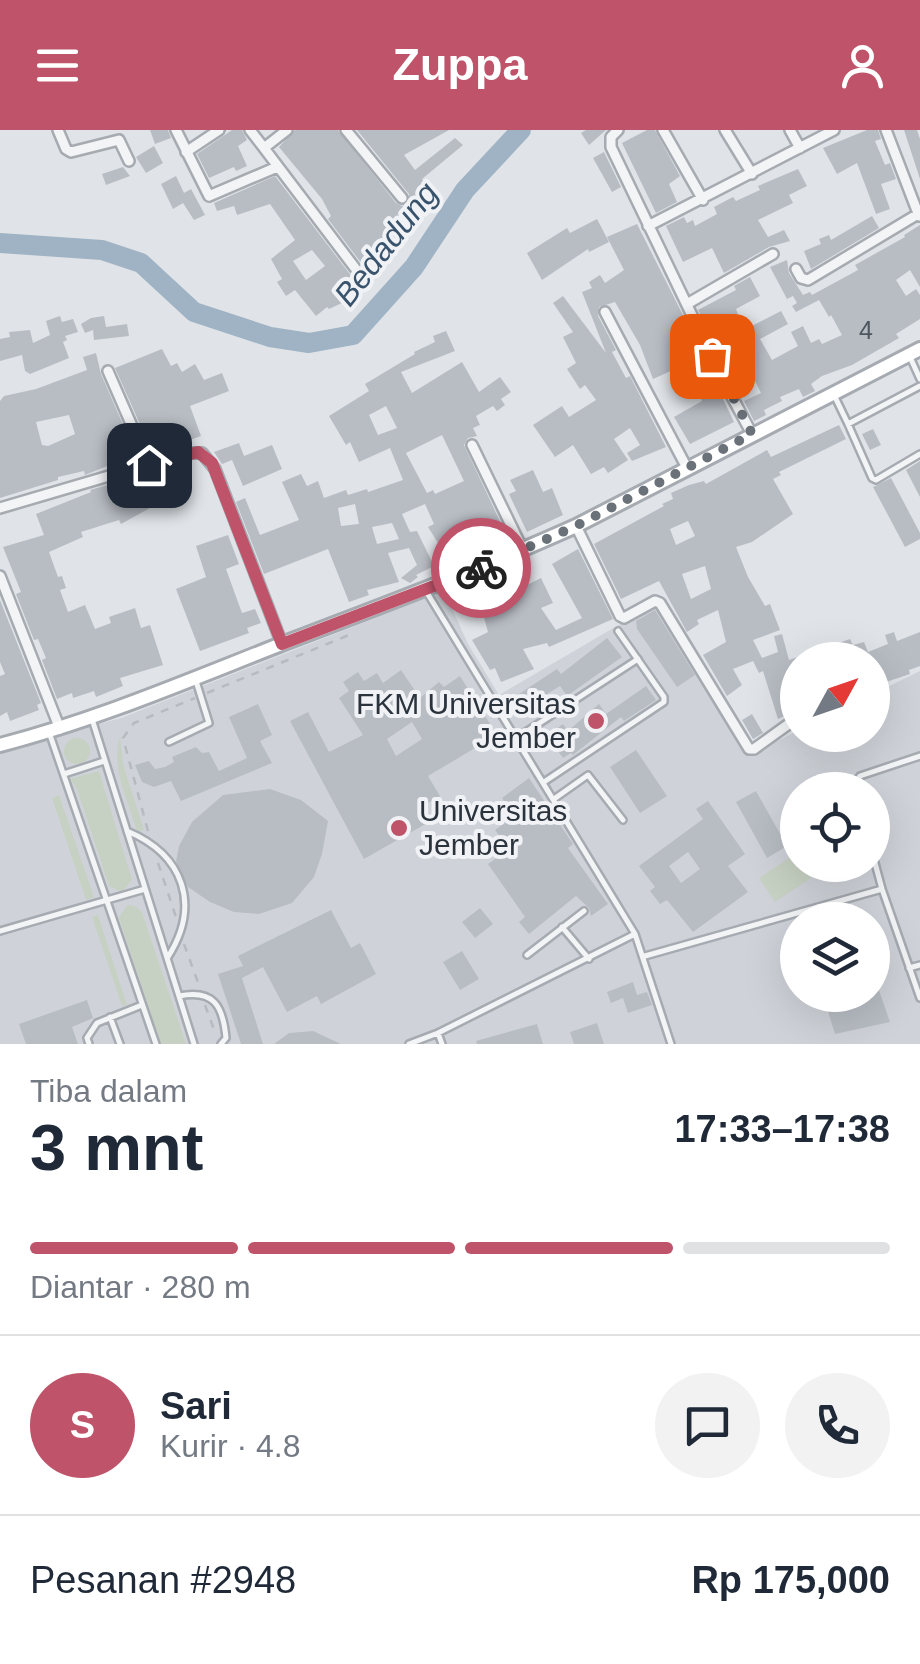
<!DOCTYPE html>
<html lang="id">
<meta charset="utf-8">
<style>
:root{--surface:#fff;--page:#f2f2f3;--text:#1f2937;--muted:#747a83;--line:#e0e1e3;--accent:#bf536a}
body{margin:0;font-family:Arial,sans-serif;background:var(--page);color:var(--text);height:100vh;display:flex;flex-direction:column;font-size:38px;white-space:nowrap}
*{box-sizing:border-box;margin:0}
p{font-size:32px;color:var(--muted)}
.icon{flex:none;width:55px;height:55px;fill:none;stroke:currentColor;stroke-width:2;stroke-linecap:round;stroke-linejoin:round}
.map{position:relative;height:914px;overflow:hidden}
.details{display:flex;flex-direction:column;background:var(--surface);flex:1}
.details>*{flex:none}
.needle{width:65px;rotate:50deg}
.controls{position:absolute;left:780px;top:512px;display:grid;gap:20px}
.controls a{display:grid;place-items:center;width:110px;height:110px;border-radius:50%;background:var(--surface);box-shadow:0 10px 40px #0002;font-size:50px}
.pin{position:absolute;display:grid;place-items:center;width:85px;height:85px;color:#fff;margin:-42px;border-radius:20px;box-shadow:0 5px 15px #0006}
.courier{position:absolute;display:grid;place-items:center;width:100px;height:100px;margin:-50px;border:8px solid #bf536a;border-radius:50%;background:#fff;color:#222;box-shadow:0 2px 12px #0007}
.head em{font-style:normal;font-weight:600}
.head div{display:flex;flex-direction:column-reverse}
.head{display:flex;align-items:center;justify-content:space-between;height:170px;padding:0 30px}
h1{font-size:65px;font-weight:600;line-height:75px}
.bar{display:grid;grid-template-columns:repeat(4,1fr);gap:15px 10px;align-content:center;height:120px;padding:0 30px}
.bar i{height:12px;border-radius:8px;background:var(--line)}
.bar .on{background:var(--accent)}
.bar p{grid-column:span 4}
.line{display:flex;align-items:center;gap:25px;padding:0 30px;border-top:2px solid var(--line)}
.line div{flex:1}
.round{display:grid;place-items:center;flex:none;width:105px;height:105px;border-radius:52px;background:var(--page)}
header{display:flex;justify-content:space-between;align-items:center;height:130px;padding:0 30px;background:var(--accent);color:#fff;font-size:45px;font-weight:600}
.map>svg:first-child{display:block}
.built{fill:#cfd3d9;fill-rule:evenodd}
.green{fill:#c7d1c3}
.lines{fill:none;stroke-linecap:round;stroke-linejoin:round}
.river{stroke:#9fb3c4;stroke-width:20}
.building{fill:#b8bdc4;fill-rule:evenodd}
.service-casing{stroke:#a6abb1;stroke-width:10}
.minor-casing{stroke:#a6abb1;stroke-width:14}
.secondary-casing{stroke:#a6abb1;stroke-width:18}
.path{stroke:#b7babe;stroke-width:2.5;stroke-dasharray:8 8;stroke-linecap:butt}
.service{stroke:#f3f4f6;stroke-width:5}
.minor{stroke:#f3f4f6;stroke-width:9}
.secondary{stroke:#fff;stroke-width:12}
.done{stroke:#6a7179;stroke-width:10;stroke-dasharray:0 18}
.route{stroke:#bf536a;stroke-width:12}
.poi-dot{fill:#bf536a;stroke:#f0f2f5;stroke-width:4}
.labels{text-anchor:middle;stroke-width:8;stroke-linejoin:round;paint-order:stroke}
.number-label{font-size:25px;fill:#4e565f}
.poi-label{font-size:30px;fill:#2b333d;stroke:#f0f2f5;text-anchor:end}
.water-label{font-size:32px;font-style:italic;fill:#39536d;stroke:#f0f2f5}
</style>
<header><svg class="icon" aria-label="menu" viewBox="0 0 24 24"><path d="M4 6h16M4 12h16M4 18h16"/></svg>Zuppa<svg class="icon" aria-label="person" viewBox="0 0 24 24"><circle cx="12" cy="8" r="4"/><path d="M4 21q1-7 8-7t8 7"/></svg></header>
<div class="map">
<svg width="920" height="914" viewBox="0 0 920 914">
<rect width="100%" height="100%" fill="#e0e4e8"/>
<path class="built" d="M 444,461 L 468,514 L 499,565 L 656,473 L 749,625 L 797,601 L 798,605 L 872,605 L 873,564 L 920,541 L 920,914 L 0,914 L 0,621 L 121,588 ZM 798,660 L 872,660 L 872,735 L 798,735 ZM 798,790 L 872,790 L 872,865 L 798,865 Z"/>
<path class="green" d="M 120,606 L 123,634 L 144,700 L 137,701 C 128,671 110,637 120,606 Z
M64 621a13 13 0 1 1 26 0a13 13 0 1 1-26 0Z
M 99,641 L 132,750 L 122,762 L 109,756 L 77,659 L 70,649 Z
M 59,665 L 94,767 L 86,770 L 52,668 Z
M 795,724 L 798,735 L 802,735 L 811,748 L 775,772 L 759,748 Z
M 127,775 L 135,776 L 142,782 L 186,914 L 161,914 L 119,788 Z
M 98,785 L 127,875 L 122,876 L 92,787 Z"/>
<g class="lines">
<path class="river" d="M 0,113 L 102,120 L 141,133 L 194,182 L 270,207 L 309,213 L 353,205 L 414,137 L 465,60 L 521,0"/>
</g>
<path class="building" d="M 150,0 L 168,0 L 171,8 L 155,14 Z
M 232,0 L 242,0 L 247,10 L 238,16 L 247,36 L 236,41 L 234,37 L 209,48 L 197,24 Z
M 295,0 L 338,0 L 396,73 L 402,76 L 409,72 L 409,64 L 357,0 L 449,0 L 404,25 L 415,40 L 455,8 L 463,15 L 422,49 L 426,57 L 418,62 L 421,66 L 403,78 L 415,92 L 366,133 L 376,145 L 340,170 L 342,173 L 329,179 L 327,177 L 316,186 L 295,160 L 286,166 L 277,152 L 282,149 L 271,129 L 295,110 L 270,74 L 237,85 L 234,76 L 217,81 L 214,73 L 275,46 L 349,143 L 355,146 L 361,144 L 362,134 L 328,89 L 331,86 L 322,69 L 279,17 ZM 312,120 L 325,136 L 306,150 L 293,131 Z
M 586,0 L 606,0 L 589,15 L 581,3 Z
M 647,0 L 655,0 L 680,46 L 669,54 L 677,72 L 656,83 L 622,13 Z
M 867,0 L 878,0 L 881,9 L 875,11 L 885,35 L 890,33 L 896,49 L 881,54 L 890,79 L 876,84 L 857,33 L 837,44 L 823,18 Z
M 904,0 L 917,0 L 920,9 L 920,49 Z
M 154,16 L 163,33 L 146,43 L 136,27 Z
M 604,22 L 621,57 L 612,62 L 593,28 Z
M 123,37 L 130,46 L 106,55 L 102,44 Z
M 798,39 L 807,56 L 789,65 L 793,73 L 758,90 L 768,107 L 784,100 L 790,111 L 769,117 L 724,143 L 712,118 L 683,132 L 666,96 L 684,87 L 687,93 L 693,90 L 695,96 L 717,84 L 714,77 L 733,67 L 736,71 L 760,60 L 758,56 Z
M 176,46 L 184,63 L 191,59 L 205,85 L 194,90 L 183,73 L 173,79 L 161,54 Z
M 872,86 L 879,98 L 811,139 L 804,121 L 821,114 L 819,109 L 829,105 L 831,110 Z
M 597,89 L 609,112 L 589,122 L 588,119 L 542,150 L 527,123 L 567,98 L 570,103 Z
M 637,94 L 688,195 L 676,200 L 691,232 L 653,249 L 640,215 L 615,172 L 599,177 L 598,186 L 616,220 L 612,222 L 626,248 L 630,246 L 666,317 L 632,331 L 627,323 L 640,315 L 630,298 L 614,309 L 628,330 L 608,343 L 604,337 L 591,344 L 573,315 L 555,327 L 533,295 L 562,276 L 569,287 L 596,270 L 585,255 L 580,259 L 567,239 L 576,233 L 563,207 L 573,202 L 553,173 L 563,166 L 606,223 L 582,162 L 592,158 L 589,152 L 600,145 L 605,153 L 624,140 L 607,107 Z
M 920,95 L 920,157 L 910,140 L 896,150 L 906,166 L 916,159 L 920,165 L 920,189 L 896,204 L 899,208 L 852,235 L 822,246 L 811,254 L 815,261 L 803,267 L 799,259 L 780,267 L 782,271 L 764,280 L 766,285 L 754,291 L 744,271 L 761,263 L 751,243 L 743,247 L 716,189 L 711,192 L 708,186 L 703,189 L 698,180 L 736,160 L 734,156 L 750,147 L 760,166 L 736,179 L 744,200 L 781,181 L 788,194 L 760,209 L 772,230 L 798,216 L 791,202 L 803,196 L 811,213 L 819,209 L 822,214 L 842,205 L 831,185 L 829,187 L 819,170 L 796,182 L 792,176 L 797,173 L 793,166 L 787,169 L 770,137 L 787,130 L 789,143 L 803,165 L 810,162 L 812,165 L 858,140 L 855,135 L 905,107 L 904,105 Z
M 60,186 L 62,192 L 73,189 L 78,202 L 65,206 L 67,210 L 63,212 L 69,228 L 30,244 L 25,241 L 22,225 L 0,231 L 0,209 L 10,207 L 9,202 L 30,200 L 33,213 L 50,205 L 46,191 Z
M 104,186 L 106,197 L 127,194 L 129,206 L 94,210 L 93,200 L 85,203 L 81,194 L 91,188 Z
M 446,201 L 455,221 L 401,242 L 412,263 L 462,232 L 479,262 L 500,247 L 511,262 L 501,269 L 505,275 L 497,281 L 493,276 L 476,286 L 480,295 L 473,298 L 477,306 L 468,308 L 464,315 L 507,406 L 489,414 L 492,421 L 473,429 L 472,426 L 453,437 L 428,397 L 434,394 L 425,374 L 402,384 L 410,402 L 417,401 L 434,436 L 416,445 L 418,447 L 410,453 L 401,448 L 417,435 L 409,418 L 388,423 L 399,452 L 367,460 L 369,465 L 349,472 L 328,419 L 264,444 L 236,372 L 245,368 L 260,405 L 299,390 L 282,352 L 301,344 L 307,356 L 318,351 L 324,368 L 346,360 L 348,365 L 367,359 L 368,362 L 403,350 L 390,318 L 359,332 L 350,312 L 346,315 L 329,286 L 369,261 L 365,254 L 415,224 L 414,222 L 435,212 L 433,206 ZM 386,276 L 397,298 L 378,305 L 369,285 ZM 442,305 L 464,351 L 435,364 L 433,360 L 427,363 L 406,323 ZM 355,374 L 359,394 L 341,396 L 338,378 ZM 392,393 L 399,409 L 377,414 L 372,397 Z
M 162,219 L 171,236 L 177,233 L 182,242 L 195,234 L 204,250 L 222,243 L 229,261 L 190,276 L 201,306 L 184,312 L 181,305 L 151,319 L 115,238 Z
M 96,223 L 101,244 L 138,329 L 133,330 L 132,326 L 85,345 L 84,341 L 58,347 L 58,350 L 0,368 L 0,271 L 4,266 L 36,259 L 87,240 L 83,227 ZM 69,285 L 75,304 L 48,316 L 42,315 L 36,292 Z
M 703,227 L 734,292 L 690,314 L 674,287 L 702,271 L 692,250 L 699,246 L 692,233 Z
M 839,295 L 846,309 L 779,342 L 781,345 L 773,349 L 793,384 L 752,412 L 736,417 L 748,447 L 765,476 L 770,474 L 780,500 L 753,510 L 762,528 L 778,522 L 774,506 L 782,504 L 789,530 L 850,509 L 853,515 L 864,512 L 868,522 L 888,514 L 885,505 L 894,502 L 897,511 L 920,502 L 920,536 L 909,540 L 910,544 L 880,554 L 872,530 L 798,530 L 798,580 L 778,589 L 763,541 L 759,543 L 753,531 L 733,539 L 742,555 L 727,566 L 703,525 L 726,512 L 718,480 L 697,490 L 699,494 L 687,502 L 659,451 L 621,469 L 594,414 L 664,376 L 662,374 L 673,369 L 671,363 L 689,355 L 704,351 L 706,354 L 767,320 L 771,327 ZM 688,391 L 695,406 L 676,415 L 670,399 ZM 705,436 L 711,459 L 691,469 L 682,444 Z
M 873,299 L 881,315 L 870,320 L 862,304 Z
M 239,313 L 244,326 L 272,315 L 282,339 L 243,356 L 232,330 L 222,334 L 214,322 Z
M 920,331 L 920,367 L 906,340 Z
M 533,340 L 543,362 L 552,358 L 563,385 L 527,402 L 509,364 L 516,361 L 510,350 Z
M 154,341 L 161,367 L 148,370 L 150,378 L 121,394 L 119,390 L 81,402 L 83,407 L 49,422 L 58,447 L 62,446 L 66,458 L 60,460 L 68,482 L 85,475 L 95,499 L 111,493 L 109,487 L 135,478 L 141,498 L 150,495 L 163,535 L 120,548 L 123,556 L 96,567 L 94,561 L 73,568 L 72,563 L 57,569 L 42,530 L 46,528 L 38,509 L 34,510 L 16,464 L 21,462 L 3,417 L 44,405 L 36,384 L 91,362 L 90,360 L 111,354 L 113,361 L 135,353 L 133,347 Z
M 891,348 L 920,403 L 920,409 L 905,417 L 873,357 Z
M 228,405 L 239,434 L 226,439 L 242,483 L 255,479 L 261,493 L 247,498 L 249,503 L 200,521 L 176,459 L 206,447 L 196,416 Z
M 578,419 L 613,489 L 549,517 L 547,513 L 523,519 L 534,539 L 501,552 L 495,538 L 490,540 L 472,510 L 488,502 L 480,473 L 503,467 L 541,448 L 553,473 L 541,478 L 556,500 L 582,488 L 552,434 Z
M 0,470 L 41,573 L 37,575 L 39,580 L 10,591 L 7,582 L 0,586 L 0,546 L 5,544 L 0,532 Z
M 655,480 L 695,545 L 677,557 L 637,499 L 636,491 Z
M 607,508 L 622,527 L 567,566 L 560,556 L 544,566 L 552,578 L 535,588 L 519,564 L 557,539 L 561,544 Z
M 401,540 L 420,568 L 439,552 L 444,557 L 460,546 L 497,605 L 428,646 L 440,666 L 421,677 L 429,692 L 364,729 L 290,591 L 308,582 L 329,622 L 363,605 L 339,568 L 349,561 L 343,552 L 358,542 L 364,551 L 377,543 L 383,553 ZM 412,592 L 422,609 L 396,626 L 387,609 Z
M 646,556 L 656,570 L 624,591 L 621,587 L 573,625 L 571,623 L 563,628 L 547,606 L 563,594 L 568,601 L 599,574 L 606,584 Z
M 258,574 L 272,605 L 260,611 L 272,633 L 181,671 L 171,651 L 154,657 L 142,652 L 135,635 L 149,631 L 155,639 L 165,637 L 174,632 L 172,627 L 196,617 L 202,623 L 209,622 L 219,641 L 247,628 L 229,587 Z
M 752,584 L 763,603 L 753,609 L 742,590 Z
M 636,620 L 667,666 L 640,683 L 610,637 Z
M 529,648 L 573,714 L 568,718 L 608,774 L 591,786 L 589,778 L 576,766 L 529,804 L 519,792 L 525,787 L 488,734 L 509,719 L 495,700 L 515,686 L 502,668 Z
M 270,659 L 301,670 L 328,691 L 322,724 L 314,747 L 292,773 L 259,784 L 234,782 L 210,772 L 188,757 L 176,731 L 179,716 L 192,692 L 223,665 Z
M 756,661 L 787,716 L 767,728 L 736,672 Z
M 708,671 L 745,724 L 728,736 L 748,762 L 693,802 L 667,770 L 660,774 L 650,761 L 655,757 L 639,736 L 703,689 L 696,679 ZM 688,722 L 700,739 L 681,753 L 669,736 Z
M 480,778 L 493,794 L 475,808 L 462,792 Z
M 331,780 L 351,818 L 360,813 L 376,844 L 321,874 L 317,866 L 287,882 L 263,837 L 242,848 L 263,914 L 241,914 L 218,844 L 243,836 L 238,826 Z
M 462,821 L 479,849 L 460,860 L 443,832 Z
M 872,840 L 890,892 L 835,904 L 823,865 L 872,865 Z
M 633,852 L 637,865 L 647,862 L 652,875 L 628,883 L 623,868 L 611,873 L 607,862 Z
M 87,870 L 93,888 L 72,897 L 78,914 L 26,914 L 19,894 Z
M 597,893 L 604,914 L 574,914 L 570,902 Z
M 537,894 L 543,914 L 477,914 L 476,911 Z
M 313,901 L 341,914 L 274,914 L 289,903 Z"/>
<g class="lines">
<defs>
<path id="service" d="M 910,227 L 920,249
M 835,267 L 848,294 L 920,256
M 848,294 L 872,348 L 876,350 L 920,324
M 426,461 L 635,804 L 671,914
M 92,589 L 194,914
M 50,605 L 156,914
M 515,609 L 638,529
M 169,612 L 209,593 L 196,551
M 64,644 L 104,631
M 544,652 L 664,572 L 664,567 L 618,501
M 857,660 L 856,652 L 860,646 L 920,626
M 554,669 L 588,645 L 623,690
M 127,701 C 184,725 201,775 168,827
M 872,722 L 882,759 L 920,868
M 562,797 L 589,829
M 0,801 L 145,759
M 527,825 L 584,781
M 645,826 L 882,759
M 909,838 L 920,835
M 179,866 C 214,859 223,876 226,908 L 221,914
M 110,887 L 120,914
M 438,903 L 442,914
M 89,914 L 87,908 L 97,893 L 142,875
M 409,914 L 438,903 L 635,804"/>
<path id="minor" d="M 58,0 L 66,19 L 71,22 L 119,10 L 129,31
M 176,0 L 209,66 L 277,37
M 250,0 L 264,18
M 287,0 L 264,18 L 355,138
M 346,0 L 402,68
M 618,0 L 611,7 L 611,17 L 724,252 L 752,304
M 663,0 L 703,70
M 725,0 L 752,44
M 790,0 L 800,18
M 886,0 L 919,86
M 186,22 L 219,0
M 648,96 L 834,0
M 796,139 L 801,148 L 808,150 L 918,84
M 687,174 L 773,124
M 605,182 L 687,338
M 108,241 L 149,335
M 472,315 L 523,420
M 0,378 L 187,323 L 202,323 L 215,339 L 282,514
M 576,396 L 620,486 L 624,488 L 655,471 L 660,473 L 749,619 L 754,619 L 797,588
M 0,446 L 60,599"/>
<path id="secondary" d="M 0,615 C 96,590 187,551 279,515 C 379,477 478,440 576,396 L 920,219"/>
</defs>
<use href="#service" class="service-casing"/>
<use href="#minor" class="minor-casing"/>
<use href="#secondary" class="secondary-casing"/>
<path class="path" d="M 207,563 L 349,505 L 348,502
M 148,701 L 123,608 L 134,593 L 195,568
M 158,733 L 176,787
M 184,814 L 200,858
M 205,875 L 216,905"/>
<use href="#service" class="service"/>
<use href="#minor" class="minor"/>
<use href="#secondary" class="secondary"/>
</g>
<g class="lines">
<path class="done" d="M 481,438 L 576,396 L 752,304 L 712,226"/>
<path class="route" d="M 149,335 L 198,322 L 212,333 L 282,514 L 481,438"/>
</g>
<g class="poi-dot">
<circle cx="596" cy="591" r="10"/>
<circle cx="399" cy="698" r="10"/>
</g>
<g class="labels">
<g class="number-label">
<text x="866" y="209">4</text>
</g>
<g class="poi-label">
<text x="576" y="584">FKM Universitas<tspan x="576" dy="34">Jember</tspan></text>
<text x="419" y="691" text-anchor="start">Universitas<tspan x="419" dy="34">Jember</tspan></text>
</g>
<g class="water-label">
<text transform="translate(386 114) rotate(-52)" y="11">Bedadung</text>
</g>
</g>
</svg>
<div class="controls">
<a><svg class="needle" viewBox="-14 -14 28 28"><path d="M0-13l5 13h-10z" fill="#e53935"/><path d="M0 13l5-13h-10z" fill="#747a83"/></svg></a>
<a><svg class="icon" aria-label="locate" viewBox="0 0 24 24"><circle cx="12" cy="12" r="6"/><path d="M12 2v4M12 18v4M2 12h4M18 12h4"/></svg></a>
<a><svg class="icon" aria-label="layers" viewBox="0 0 24 24"><path d="M12 4l9 5-9 5-9-5zM3 14l9 5 9-5"/></svg></a>
</div>
<div class="pin" style="left:712px;top:226px;background:#ea580c"><svg class="icon" aria-label="bag" viewBox="0 0 24 24"><path d="M5 8h14l-1 12H6zM9 8a3 3 0 0 1 6 0"/></svg></div>
<div class="pin" style="left:149px;top:335px;background:#1f2937"><svg class="icon" aria-label="home" viewBox="0 0 24 24"><path d="M3 11l9-7 9 7M6 9v11h12V9"/></svg></div>
<div class="courier" style="left:481px;top:438px"><svg class="icon" aria-label="bike" viewBox="0 0 24 24"><circle cx="6" cy="16" r="4"/><circle cx="18" cy="16" r="4"/><path d="M6 16l4-8h5l3 8M10 8l3 8H6M13 5h3"/></svg></div>
</div>
<section class="details">
<div class="head"><div><h1>3 mnt</h1><p>Tiba dalam</p></div><em>17:33–17:38</em></div>
<div class="bar"><i class="on"></i><i class="on"></i><i class="on"></i><i></i><p>Diantar · 280 m</p></div>
<div class="line" style="height:180px"><b class="round" style="background:var(--accent);color:#fff">S</b><div><b>Sari</b><p>Kurir · 4.8</p></div><a class="round"><svg class="icon" aria-label="chat" viewBox="0 0 24 24"><path d="M4 5h16v11H9l-5 4z"/></svg></a><a class="round"><svg class="icon" aria-label="phone" viewBox="0 0 24 24"><path d="M5 4h4l2 5-3 2q2 4 5 5l2-3 5 2v4C11 20 4 13 5 4z"/></svg></a></div>
<div class="line" style="height:130px"><div>Pesanan #2948</div><b>Rp 175,000</b></div>
</section>
